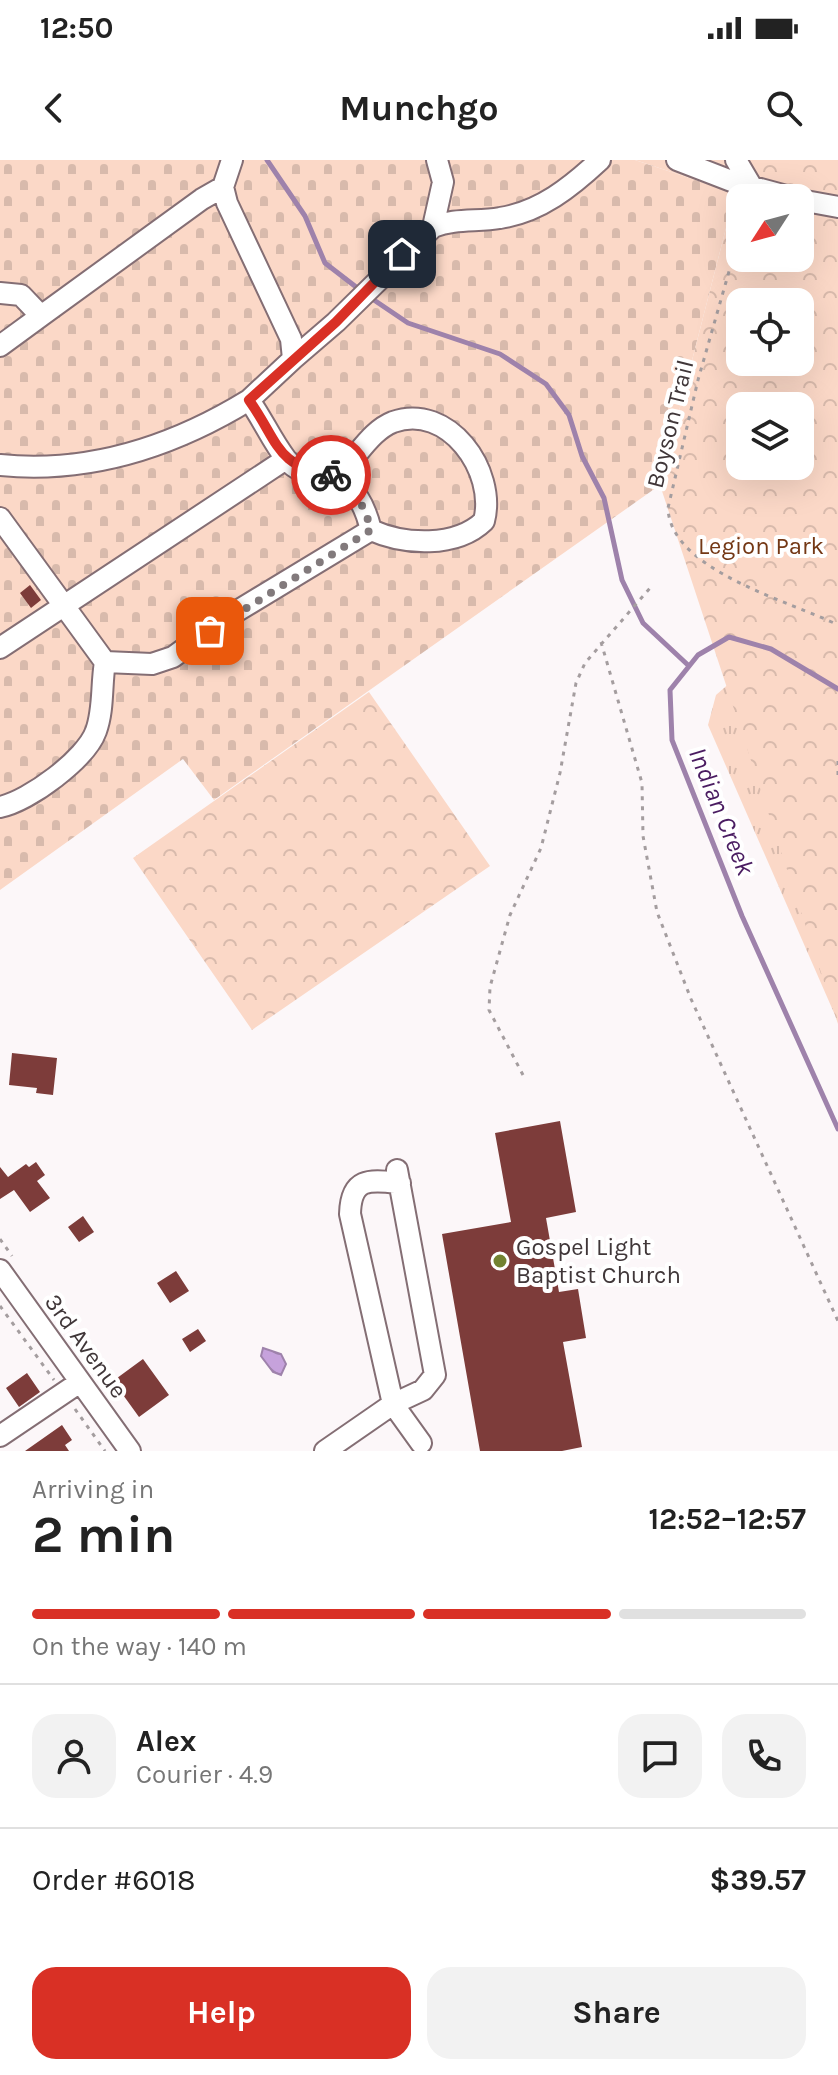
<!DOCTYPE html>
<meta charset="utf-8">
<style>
:root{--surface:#fff;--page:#f2f2f2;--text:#222;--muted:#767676;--line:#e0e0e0;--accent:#d93025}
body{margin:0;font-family:Karla,sans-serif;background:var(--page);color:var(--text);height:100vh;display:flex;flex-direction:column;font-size:30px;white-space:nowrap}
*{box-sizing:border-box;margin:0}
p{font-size:26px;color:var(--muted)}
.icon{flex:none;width:44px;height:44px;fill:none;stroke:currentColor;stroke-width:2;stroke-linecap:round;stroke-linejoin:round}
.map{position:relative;height:1291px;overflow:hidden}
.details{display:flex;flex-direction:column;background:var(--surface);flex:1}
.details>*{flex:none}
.needle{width:52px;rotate:234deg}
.fabs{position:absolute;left:726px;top:24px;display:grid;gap:16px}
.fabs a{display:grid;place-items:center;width:88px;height:88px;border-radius:16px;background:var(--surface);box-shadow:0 8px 32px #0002;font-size:40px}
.pin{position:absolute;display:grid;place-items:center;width:68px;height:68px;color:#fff;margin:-34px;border-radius:16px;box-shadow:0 4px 12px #0006}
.courier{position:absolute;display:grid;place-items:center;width:80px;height:80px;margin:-40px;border:6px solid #d93025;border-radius:50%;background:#fff;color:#222;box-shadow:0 2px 10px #0007}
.head em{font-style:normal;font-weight:700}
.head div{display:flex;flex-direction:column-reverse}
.head{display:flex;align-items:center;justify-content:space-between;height:136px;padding:0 32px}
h1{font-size:52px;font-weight:700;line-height:60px}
.bar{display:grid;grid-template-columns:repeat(4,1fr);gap:12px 8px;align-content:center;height:96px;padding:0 32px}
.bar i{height:10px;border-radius:6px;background:var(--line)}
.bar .selected{background:var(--accent)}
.bar p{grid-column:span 4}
.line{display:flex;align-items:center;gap:20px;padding:0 32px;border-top:2px solid var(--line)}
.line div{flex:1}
.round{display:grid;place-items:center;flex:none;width:84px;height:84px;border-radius:24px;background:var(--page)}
.button{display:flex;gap:16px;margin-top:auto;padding:16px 32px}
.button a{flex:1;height:92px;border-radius:24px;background:var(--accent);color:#fff;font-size:32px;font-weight:700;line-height:92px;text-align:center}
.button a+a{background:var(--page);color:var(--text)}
.status{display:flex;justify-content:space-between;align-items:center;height:56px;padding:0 40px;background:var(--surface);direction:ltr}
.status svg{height:22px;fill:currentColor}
header{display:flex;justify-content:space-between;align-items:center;height:104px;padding:0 32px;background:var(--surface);font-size:36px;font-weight:700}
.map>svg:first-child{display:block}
.grass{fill:url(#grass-tufts)}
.cemetery{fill:url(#cemetery-stones)}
.park{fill:url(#park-crowns);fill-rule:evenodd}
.water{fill:url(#water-waves);stroke:#9e82ab;stroke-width:2}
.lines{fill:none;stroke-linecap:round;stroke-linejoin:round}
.stream{stroke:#9e82ab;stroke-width:5}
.building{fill:#7d3c3a}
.minor-casing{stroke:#846e74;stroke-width:24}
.path{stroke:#a49d9f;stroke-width:3;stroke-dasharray:4 6;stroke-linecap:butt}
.minor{stroke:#fff;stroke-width:20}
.done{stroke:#827a7c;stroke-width:8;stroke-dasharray:0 14.4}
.route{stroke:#d93025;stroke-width:10}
.poi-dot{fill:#728231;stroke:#fff;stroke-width:3}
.labels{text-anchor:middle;stroke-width:8;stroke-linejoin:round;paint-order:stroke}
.street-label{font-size:24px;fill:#403739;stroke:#fff}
.park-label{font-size:24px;fill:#743815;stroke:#fff}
.poi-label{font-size:24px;fill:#403739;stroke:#fff;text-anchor:start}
.water-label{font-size:26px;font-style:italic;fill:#4a1c61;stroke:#fff}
</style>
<div class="status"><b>12:50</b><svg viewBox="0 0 49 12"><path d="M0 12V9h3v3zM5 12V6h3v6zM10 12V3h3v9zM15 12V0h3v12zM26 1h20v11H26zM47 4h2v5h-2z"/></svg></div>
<header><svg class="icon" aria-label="back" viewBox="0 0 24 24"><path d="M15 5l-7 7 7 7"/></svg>Munchgo<svg class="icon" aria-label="search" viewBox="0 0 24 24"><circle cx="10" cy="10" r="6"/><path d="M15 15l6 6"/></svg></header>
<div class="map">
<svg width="838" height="1291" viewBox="0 0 838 1291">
<defs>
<pattern id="grass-tufts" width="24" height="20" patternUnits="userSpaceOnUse" patternTransform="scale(2)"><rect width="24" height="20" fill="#fbd8c7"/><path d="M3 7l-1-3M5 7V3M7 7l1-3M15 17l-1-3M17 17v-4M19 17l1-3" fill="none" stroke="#d8baac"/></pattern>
<pattern id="cemetery-stones" width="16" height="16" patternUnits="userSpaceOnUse" patternTransform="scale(2)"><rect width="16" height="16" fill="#fbd8c7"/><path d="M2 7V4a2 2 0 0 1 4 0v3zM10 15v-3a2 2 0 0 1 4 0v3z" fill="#d8baac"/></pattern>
<pattern id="park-crowns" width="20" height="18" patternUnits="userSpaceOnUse" patternTransform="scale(2)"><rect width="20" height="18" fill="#fbd8c7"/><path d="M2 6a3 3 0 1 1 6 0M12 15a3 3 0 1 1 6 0" fill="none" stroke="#d8baac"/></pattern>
<pattern id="water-waves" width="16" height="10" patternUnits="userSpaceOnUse" patternTransform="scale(2)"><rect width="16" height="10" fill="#c6a2dc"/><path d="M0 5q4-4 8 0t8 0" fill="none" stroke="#a285b3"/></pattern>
</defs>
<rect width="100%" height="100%" fill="#fcf7f9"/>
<path class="grass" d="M 748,507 L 838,862 L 708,565 L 716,535 Z"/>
<path class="cemetery" d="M 0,0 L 635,0 L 735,33 L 660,325 L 214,640 L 183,599 L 0,730 Z"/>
<path class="park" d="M 635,0 L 838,0 L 838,864 L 660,325 L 735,33 ZM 740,38 L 800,38 L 800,98 L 740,98 ZM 740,142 L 800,142 L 800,202 L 740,202 ZM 740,246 L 800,246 L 800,306 L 740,306 Z
M 369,532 L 490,706 L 252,870 L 133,698 Z"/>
<path class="water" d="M 263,1188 L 281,1194 L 286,1204 L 281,1215 L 273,1212 L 261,1196 Z"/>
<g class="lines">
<path class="stream" d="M 267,0 L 305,56 L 325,103 L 360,130
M 368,136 L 408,163 L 500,194 L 546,224 L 569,255 L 582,296 L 604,338 L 622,420 L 643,463 L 689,506
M 838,529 L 771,489 L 729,477 L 698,495 L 670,530 L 672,580 L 742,756 L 838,969"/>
</g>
<path class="building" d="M 30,425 L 41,440 L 31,448 L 20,433 Z
M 12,893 L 57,898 L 53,935 L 36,933 L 37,928 L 9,925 Z
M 560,961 L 576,1052 L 546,1058 L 559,1132 L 578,1129 L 586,1178 L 563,1182 L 582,1287 L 562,1291 L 480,1291 L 442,1074 L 511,1062 L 495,973 Z
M 36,1002 L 45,1015 L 37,1021 L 50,1038 L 30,1052 L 14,1030 L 0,1039 L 0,1007 L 8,1017 L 26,1004 L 29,1007 Z
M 83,1056 L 94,1072 L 79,1082 L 68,1067 Z
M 176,1111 L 189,1131 L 170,1143 L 157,1123 Z
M 198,1169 L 206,1181 L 190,1192 L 182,1179 Z
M 143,1199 L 169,1235 L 139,1257 L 113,1221 Z
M 27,1213 L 40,1232 L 19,1247 L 6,1228 Z
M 62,1265 L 72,1280 L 65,1285 L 69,1291 L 25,1291 Z"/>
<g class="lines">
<defs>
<path id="minor" d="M 232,0 L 223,27 L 227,43 L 291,179 L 293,199 L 336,162 L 433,67 C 455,58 477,62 500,58 C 540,52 571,27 600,0
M 677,0 L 734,22 L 794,38
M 736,0 L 752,27
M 800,40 L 838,47
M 433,67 L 443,22 L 437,0
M 0,133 L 21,135 L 41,156 L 202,39 L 223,27
M 0,186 L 41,156
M 249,240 L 293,199
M 0,305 C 90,314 174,286 249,240 C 262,258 272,281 286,299 C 312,331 352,294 371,370
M 0,358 L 105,502 C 101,525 104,549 96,571 C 86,599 29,641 0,647
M 0,488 L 286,299
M 105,502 L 152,504 L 173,497 L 229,456 L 371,370 C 404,385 456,388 484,361 C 497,311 448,242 393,262 C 368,272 356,301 335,316
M 400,1023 C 371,1020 351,1016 350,1054 L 393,1244 L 421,1283
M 0,1110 L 130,1291
M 0,1276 L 80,1222
M 325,1291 L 393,1244 L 423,1230 L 435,1215 L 397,1010"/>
</defs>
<use href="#minor" class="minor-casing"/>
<path class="path" d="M 740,73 L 698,220 L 668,348 C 670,411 793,442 838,465
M 601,482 L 642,623 L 643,676 L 657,752 L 691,839 L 838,1161
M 838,601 L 838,621
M 523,915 L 489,850 L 490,827 L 510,755 L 541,688 L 560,613 L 576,523 L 585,503 L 650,428
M 0,1079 L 12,1096
M 0,1146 L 54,1220
M 75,1249 L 105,1291"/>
<use href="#minor" class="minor"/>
</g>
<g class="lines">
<path class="done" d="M 210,471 L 371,370 C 365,347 354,325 331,315"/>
<path class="route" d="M 331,315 C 275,306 279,282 249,240 L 336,162 L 402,94"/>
</g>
<circle class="poi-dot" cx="500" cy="1101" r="8"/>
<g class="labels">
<g class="street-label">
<text transform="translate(670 264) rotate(-76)" y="8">Boyson Trail</text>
<text transform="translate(86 1186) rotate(54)" y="8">3rd Avenue</text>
</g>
<g class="park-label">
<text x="761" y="394">Legion Park</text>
</g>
<g class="poi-label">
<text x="516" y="1095">Gospel Light<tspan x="516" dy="28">Baptist Church</tspan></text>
</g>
<g class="water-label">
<text transform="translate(722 651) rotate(68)" y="9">Indian Creek</text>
</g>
</g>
</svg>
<div class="fabs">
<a><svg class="needle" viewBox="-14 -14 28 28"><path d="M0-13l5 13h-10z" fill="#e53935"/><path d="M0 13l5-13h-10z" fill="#767676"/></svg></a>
<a><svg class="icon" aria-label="locate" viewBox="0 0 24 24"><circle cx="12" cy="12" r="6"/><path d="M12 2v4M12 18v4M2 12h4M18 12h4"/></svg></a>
<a><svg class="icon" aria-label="layers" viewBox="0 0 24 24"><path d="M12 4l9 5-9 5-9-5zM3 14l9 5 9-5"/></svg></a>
</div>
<div class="pin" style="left:210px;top:471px;background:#ea580c"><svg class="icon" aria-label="bag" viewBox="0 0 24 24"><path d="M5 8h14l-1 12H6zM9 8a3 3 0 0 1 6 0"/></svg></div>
<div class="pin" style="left:402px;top:94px;background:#1f2937"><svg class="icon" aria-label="home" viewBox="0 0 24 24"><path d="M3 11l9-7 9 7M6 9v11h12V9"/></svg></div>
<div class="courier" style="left:331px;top:315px"><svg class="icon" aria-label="bike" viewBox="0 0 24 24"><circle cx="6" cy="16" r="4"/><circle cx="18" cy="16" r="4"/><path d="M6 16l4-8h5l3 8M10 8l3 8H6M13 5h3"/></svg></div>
</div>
<section class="details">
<div class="head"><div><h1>2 min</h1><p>Arriving in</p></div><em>12:52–12:57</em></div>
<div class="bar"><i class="selected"></i><i class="selected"></i><i class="selected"></i><i></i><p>On the way · 140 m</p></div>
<div class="line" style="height:144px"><a class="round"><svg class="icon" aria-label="person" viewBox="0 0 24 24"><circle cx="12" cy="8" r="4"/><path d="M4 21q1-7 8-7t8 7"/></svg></a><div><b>Alex</b><p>Courier · 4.9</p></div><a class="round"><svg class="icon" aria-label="chat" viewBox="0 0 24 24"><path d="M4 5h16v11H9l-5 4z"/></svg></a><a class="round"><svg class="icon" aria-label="phone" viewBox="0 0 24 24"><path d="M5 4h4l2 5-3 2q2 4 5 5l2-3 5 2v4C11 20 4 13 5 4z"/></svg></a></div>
<div class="line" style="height:104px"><div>Order #6018</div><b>$39.57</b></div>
<div class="button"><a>Help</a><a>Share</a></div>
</section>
